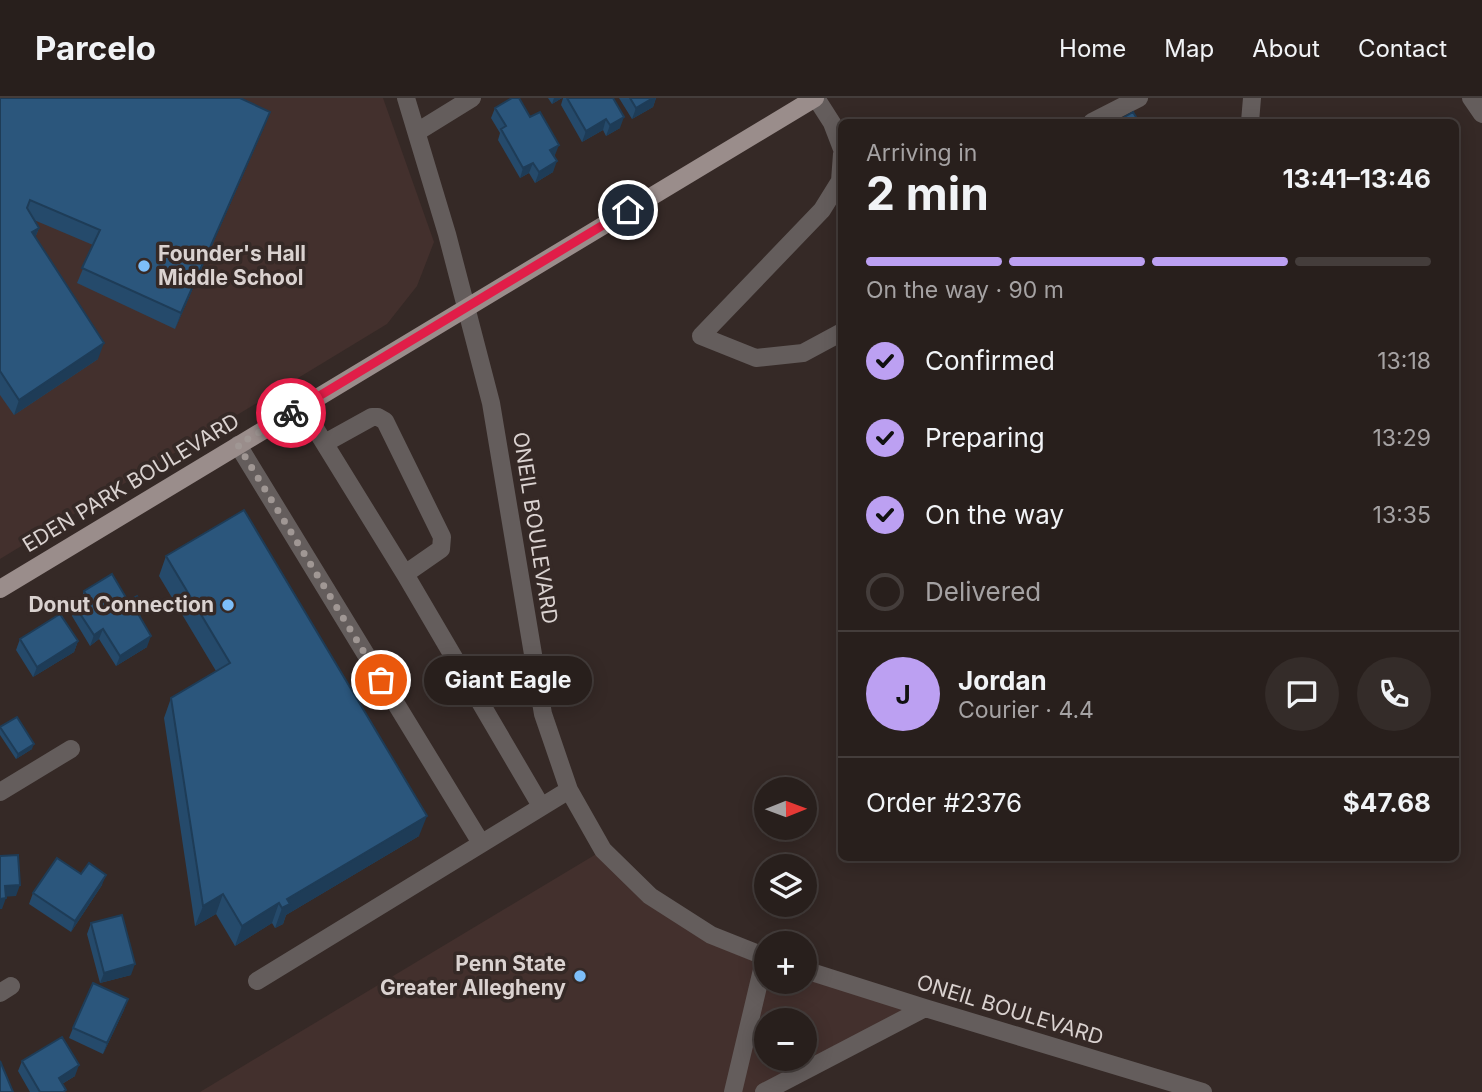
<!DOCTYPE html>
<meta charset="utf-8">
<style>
:root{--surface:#281f1c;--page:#342c29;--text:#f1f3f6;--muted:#a5a2a3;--line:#443d3b;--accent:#bca0f2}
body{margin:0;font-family:Inter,sans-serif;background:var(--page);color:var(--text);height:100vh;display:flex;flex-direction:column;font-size:26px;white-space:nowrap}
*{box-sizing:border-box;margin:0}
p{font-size:23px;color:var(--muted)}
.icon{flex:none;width:38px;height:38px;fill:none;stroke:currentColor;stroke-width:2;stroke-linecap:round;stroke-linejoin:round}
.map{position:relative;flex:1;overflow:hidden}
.side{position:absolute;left:838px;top:21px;width:621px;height:742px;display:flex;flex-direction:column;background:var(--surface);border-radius:10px;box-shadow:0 4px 18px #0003,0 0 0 2px var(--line)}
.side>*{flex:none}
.needle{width:46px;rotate:89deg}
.controls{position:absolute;left:754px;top:679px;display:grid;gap:14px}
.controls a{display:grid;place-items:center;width:63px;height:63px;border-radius:50%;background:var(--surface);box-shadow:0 4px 18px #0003,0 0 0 2px var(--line);font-size:35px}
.pin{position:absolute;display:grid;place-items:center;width:60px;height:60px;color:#fff;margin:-30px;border:4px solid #fff;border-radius:50%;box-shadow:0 2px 7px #0007}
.courier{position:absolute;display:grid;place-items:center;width:70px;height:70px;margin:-35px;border:5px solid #e11d48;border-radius:50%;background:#fff;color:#222;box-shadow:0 2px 9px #0007}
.bubble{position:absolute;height:49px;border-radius:24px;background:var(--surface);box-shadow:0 4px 18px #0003,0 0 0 2px var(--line);font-size:23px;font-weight:700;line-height:49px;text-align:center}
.overview em{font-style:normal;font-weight:700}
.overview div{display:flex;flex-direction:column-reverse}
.overview{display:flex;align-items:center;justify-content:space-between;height:119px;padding:0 28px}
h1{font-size:46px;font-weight:700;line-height:52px}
.bar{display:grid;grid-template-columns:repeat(4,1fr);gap:10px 7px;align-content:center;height:84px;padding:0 28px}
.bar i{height:9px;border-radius:5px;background:var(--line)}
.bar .active{background:var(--accent)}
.bar p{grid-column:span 4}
.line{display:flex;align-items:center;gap:18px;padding:0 28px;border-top:2px solid var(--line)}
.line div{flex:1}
.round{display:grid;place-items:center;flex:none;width:74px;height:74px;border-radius:37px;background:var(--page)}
ol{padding:0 28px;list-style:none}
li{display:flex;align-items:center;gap:21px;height:77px}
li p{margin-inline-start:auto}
li .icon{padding:7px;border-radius:50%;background:var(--accent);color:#111;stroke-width:4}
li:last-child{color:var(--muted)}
li i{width:38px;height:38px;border:4px solid var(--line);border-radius:50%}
header{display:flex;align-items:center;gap:42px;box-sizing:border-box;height:98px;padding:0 35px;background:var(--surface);border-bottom:2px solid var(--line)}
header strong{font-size:33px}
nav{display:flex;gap:38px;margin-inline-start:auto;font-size:24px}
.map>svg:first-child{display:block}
.built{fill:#43302d;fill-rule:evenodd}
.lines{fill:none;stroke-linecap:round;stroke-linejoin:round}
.minor{stroke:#645d5c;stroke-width:18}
.major{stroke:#9a8d8b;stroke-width:18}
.wall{fill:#254a6b}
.shaded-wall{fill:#1e3c57}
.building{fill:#2b567c;stroke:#1e3c57;stroke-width:2}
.done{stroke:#a09794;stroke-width:7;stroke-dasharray:0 12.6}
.route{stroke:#e11d48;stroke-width:9}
.poi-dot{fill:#7dbef9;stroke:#352926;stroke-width:2.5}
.labels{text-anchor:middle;stroke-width:7;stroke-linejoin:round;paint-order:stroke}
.poi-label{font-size:21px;font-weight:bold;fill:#dad2d0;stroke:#352926;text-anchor:end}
.street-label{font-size:21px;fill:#dad2d0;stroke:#352926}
</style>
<header>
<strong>Parcelo</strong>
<nav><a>Home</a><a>Map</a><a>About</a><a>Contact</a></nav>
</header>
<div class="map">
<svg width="1482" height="994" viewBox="0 0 1482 994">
<rect width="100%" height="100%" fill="#352926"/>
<path class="built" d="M 0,0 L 383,0 L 434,144 L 417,188 L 387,226 L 0,461 Z
M 603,752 L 651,798 L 766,859 L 766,884 L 805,884 L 805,872 L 925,910 L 764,994 L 200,994 ZM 766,922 L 805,922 L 805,961 L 766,961 Z"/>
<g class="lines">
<path class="minor" d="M 406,0 L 447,136 L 491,305 L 543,616 L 569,692 L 603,752 L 650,798 L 711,837 L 766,859
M 816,0 L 832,25 L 842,51
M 1471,0 L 1482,16
M 1092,24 L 1139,0
M 1250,24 L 1252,0
M 417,34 L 472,0
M 842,56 L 840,83 L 822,112 L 701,238 L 756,260 L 803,255 L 842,234
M 302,309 L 405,476 L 541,708
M 325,345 L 372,319 L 378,319 L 385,323 L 442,439 L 441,451 L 405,476
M 238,347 L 481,745
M 0,694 L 71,651
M 805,872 L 925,910 L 1203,994
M 257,883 L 569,692
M 0,895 L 11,888
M 733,994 L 765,859
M 764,994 L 925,910"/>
<path class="major" d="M 0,491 L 815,0"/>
</g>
<path class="wall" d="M 0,0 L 264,29 L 175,231 L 77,185 L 93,147 L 34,122 L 39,130 L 35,140 L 98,261 L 14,317 L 0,297 Z
M 548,0 L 562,0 L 552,6 Z
M 563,0 L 613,0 L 620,30 L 606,38 L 603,32 L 582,44 L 561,7 Z
M 619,0 L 656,0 L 653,9 L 632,21 Z
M 495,10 L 530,19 L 555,57 L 553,74 L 535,85 L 529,75 L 520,80 L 498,42 L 500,35 L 491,20 Z
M 166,458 L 419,738 L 286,817 L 283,826 L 275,830 L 272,825 L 235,848 L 216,816 L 195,828 L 164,620 L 171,600 L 216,573 L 159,478 Z
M 84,493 L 128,503 L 140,520 L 147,549 L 116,568 L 99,541 L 90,548 L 72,518 L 75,508 L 81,505 L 80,503 Z
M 20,541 L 78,543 L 74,554 L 33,579 L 16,552 Z
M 0,629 L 32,651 L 16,661 L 0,637 Z
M 81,776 L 102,787 L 71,834 L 29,806 L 33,795 Z
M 91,825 L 131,877 L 100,885 L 87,836 Z
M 124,912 L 103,956 L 69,940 L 73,930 Z
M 22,963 L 75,978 L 62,986 L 65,994 L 30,994 L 18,973 Z"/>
<path class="shaded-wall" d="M 554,0 L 562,0 L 552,6 Z
M 653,0 L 656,0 L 653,9 L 632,21 L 636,10 Z
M 270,14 L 264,29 L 175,231 L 181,215 Z
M 624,19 L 620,30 L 606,38 L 610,27 Z
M 606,21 L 603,32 L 582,44 L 586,33 Z
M 559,47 L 555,57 L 546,63 L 550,52 Z
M 557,63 L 553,74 L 535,85 L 539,74 Z
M 533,65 L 529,75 L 520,80 L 523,70 Z
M 39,130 L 33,145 L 32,134 Z
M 104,245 L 98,261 L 14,317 L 19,302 Z
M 144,509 L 140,520 L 137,514 Z
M 103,531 L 99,541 L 90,548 L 94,537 Z
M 151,538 L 147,549 L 116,568 L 120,558 Z
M 78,543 L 74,554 L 33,579 L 37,569 Z
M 34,646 L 32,651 L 16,661 L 18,656 Z
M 427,718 L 419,738 L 286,817 L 283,826 L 275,830 L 282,810 L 287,801 Z
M 106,777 L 102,787 L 71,834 L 75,823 Z
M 20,787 L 16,798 L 1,799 L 5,788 Z
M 223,796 L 216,816 L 195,828 L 203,808 Z
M 6,800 L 2,811 L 0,811 L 0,801 Z
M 279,805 L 272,825 L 235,848 L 242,828 Z
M 135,866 L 131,877 L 100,885 L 104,875 Z
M 128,901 L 124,912 L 103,956 L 107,945 Z
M 79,967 L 75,978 L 55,990 L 59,980 Z"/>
<path class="building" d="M 0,0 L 240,0 L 270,14 L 181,215 L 82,170 L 100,132 L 30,102 L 27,110 L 39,130 L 32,134 L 104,245 L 19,302 L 0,273 Z
M 512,0 L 519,0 L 530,19 L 540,14 L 559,47 L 550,52 L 557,63 L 539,74 L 533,65 L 523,70 L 501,31 L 506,28 L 495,10 Z
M 567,0 L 613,0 L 624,19 L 610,27 L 606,21 L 586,33 Z
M 630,0 L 653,0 L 636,10 Z
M 1133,14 L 1139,24 L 1116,24 Z
M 244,412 L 427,718 L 287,801 L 290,806 L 282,810 L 279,805 L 242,828 L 223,796 L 203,808 L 171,600 L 230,565 L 166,458 Z
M 112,476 L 128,503 L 137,498 L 144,509 L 137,514 L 151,538 L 120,558 L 103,531 L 94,537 L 75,508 L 88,500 L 84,493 Z
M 60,516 L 78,543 L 37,569 L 20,541 Z
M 17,619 L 34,646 L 18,656 L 0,629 Z
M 18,757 L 20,787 L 5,788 L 6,800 L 0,801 L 0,758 Z
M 57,760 L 81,776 L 89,765 L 106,777 L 75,823 L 33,795 Z
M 122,817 L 135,866 L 104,875 L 91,825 Z
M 93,885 L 128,901 L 107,945 L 73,930 Z
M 62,939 L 79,967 L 59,980 L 66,992 L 63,994 L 40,994 L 22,963 Z
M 0,963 L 13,994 L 0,994 Z"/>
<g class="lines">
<path class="done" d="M 291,315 L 238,347 L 381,582"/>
<path class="route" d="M 291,315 L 628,112"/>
</g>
<g class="poi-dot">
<circle cx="144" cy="168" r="7"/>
<circle cx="228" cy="507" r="7"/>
<circle cx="580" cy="878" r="7"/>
</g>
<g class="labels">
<g class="poi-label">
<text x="158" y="163" text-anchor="start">Founder's Hall<tspan x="158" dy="24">Middle School</tspan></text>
<text x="214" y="514">Donut Connection</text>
<text x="566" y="873">Penn State<tspan x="566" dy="24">Greater Allegheny</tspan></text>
</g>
<g class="street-label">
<text transform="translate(131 385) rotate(-31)" y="7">EDEN PARK BOULEVARD</text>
<text transform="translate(535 430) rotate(81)" y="7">ONEIL BOULEVARD</text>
<text transform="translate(1010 912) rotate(17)" y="7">ONEIL BOULEVARD</text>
</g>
</g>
</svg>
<div class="controls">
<a><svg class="needle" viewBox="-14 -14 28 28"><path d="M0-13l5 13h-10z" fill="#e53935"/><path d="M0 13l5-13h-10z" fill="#a5a2a3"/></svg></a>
<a><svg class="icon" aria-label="layers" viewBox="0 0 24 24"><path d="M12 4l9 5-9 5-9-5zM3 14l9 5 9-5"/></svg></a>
<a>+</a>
<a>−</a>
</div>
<div class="pin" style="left:381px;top:582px;background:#ea580c"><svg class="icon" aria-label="bag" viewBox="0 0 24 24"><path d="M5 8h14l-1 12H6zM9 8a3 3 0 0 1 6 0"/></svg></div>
<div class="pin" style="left:628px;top:112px;background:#1f2937"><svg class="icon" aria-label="home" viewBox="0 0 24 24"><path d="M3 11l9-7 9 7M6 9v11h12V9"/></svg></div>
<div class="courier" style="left:291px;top:315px"><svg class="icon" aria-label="bike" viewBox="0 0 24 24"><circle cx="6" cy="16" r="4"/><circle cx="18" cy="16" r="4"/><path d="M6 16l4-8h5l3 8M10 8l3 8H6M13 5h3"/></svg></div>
<div class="bubble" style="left:424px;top:558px;width:168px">Giant Eagle</div>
<section class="side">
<div class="overview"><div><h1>2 min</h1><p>Arriving in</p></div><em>13:41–13:46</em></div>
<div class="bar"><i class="active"></i><i class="active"></i><i class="active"></i><i></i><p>On the way · 90 m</p></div>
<ol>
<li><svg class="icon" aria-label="check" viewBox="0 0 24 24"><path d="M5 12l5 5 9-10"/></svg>Confirmed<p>13:18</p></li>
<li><svg class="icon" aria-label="check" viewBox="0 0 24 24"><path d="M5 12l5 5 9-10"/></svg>Preparing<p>13:29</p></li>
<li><svg class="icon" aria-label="check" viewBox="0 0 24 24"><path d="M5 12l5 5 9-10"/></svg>On the way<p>13:35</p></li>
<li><i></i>Delivered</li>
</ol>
<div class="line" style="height:126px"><b class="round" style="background:var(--accent);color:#111">J</b><div><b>Jordan</b><p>Courier · 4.4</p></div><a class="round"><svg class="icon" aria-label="chat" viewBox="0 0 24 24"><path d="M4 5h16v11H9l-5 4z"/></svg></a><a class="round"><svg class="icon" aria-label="phone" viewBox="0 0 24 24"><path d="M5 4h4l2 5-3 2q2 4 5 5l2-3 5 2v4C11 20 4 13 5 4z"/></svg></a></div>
<div class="line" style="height:91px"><div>Order #2376</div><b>$47.68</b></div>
</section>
</div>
